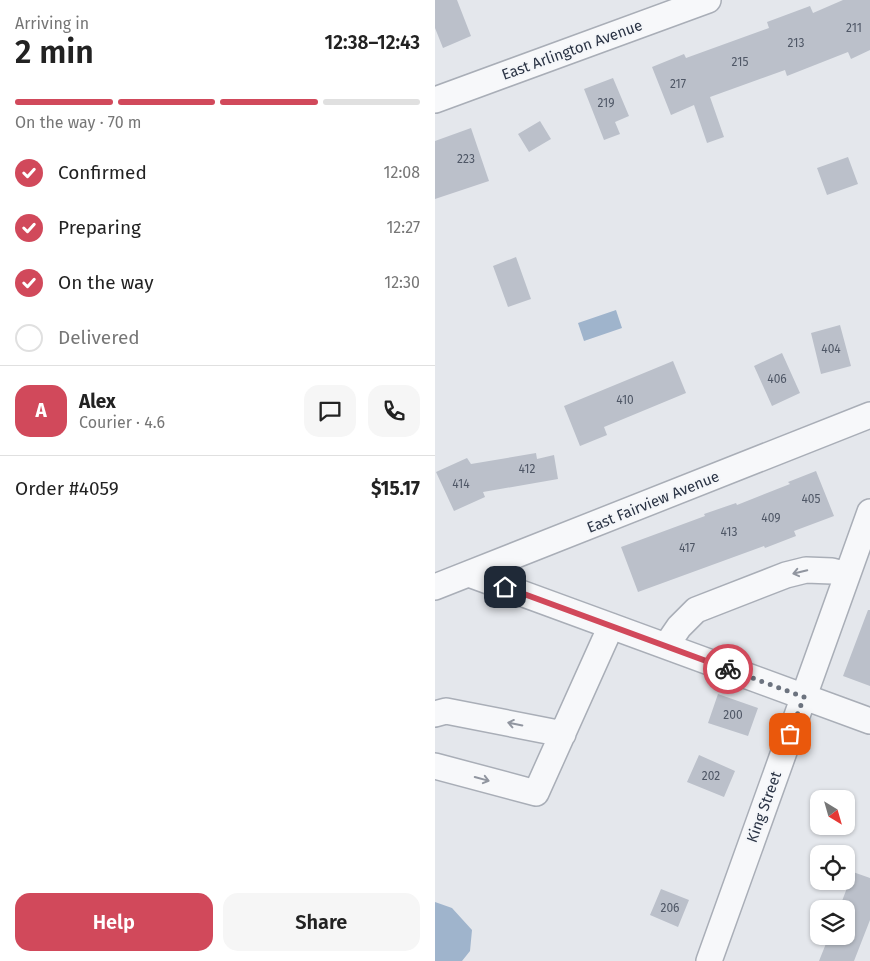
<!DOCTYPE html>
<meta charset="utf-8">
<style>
:root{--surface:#fff;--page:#f6f6f6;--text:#222;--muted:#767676;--line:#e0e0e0;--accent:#d1495b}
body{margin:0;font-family:"Fira Sans",sans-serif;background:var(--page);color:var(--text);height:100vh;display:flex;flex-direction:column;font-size:19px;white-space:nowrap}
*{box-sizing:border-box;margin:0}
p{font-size:16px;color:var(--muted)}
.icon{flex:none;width:28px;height:28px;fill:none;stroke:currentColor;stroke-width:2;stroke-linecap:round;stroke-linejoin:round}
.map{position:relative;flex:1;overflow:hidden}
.side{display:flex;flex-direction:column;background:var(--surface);width:435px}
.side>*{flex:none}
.needle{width:32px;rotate:143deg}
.tools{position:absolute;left:375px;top:790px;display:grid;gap:10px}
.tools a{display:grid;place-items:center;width:45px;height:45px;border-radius:10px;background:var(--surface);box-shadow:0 1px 4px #0004;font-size:25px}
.pin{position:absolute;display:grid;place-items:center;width:42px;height:42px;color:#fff;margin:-21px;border-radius:10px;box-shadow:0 2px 8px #0006}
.courier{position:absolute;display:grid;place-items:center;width:50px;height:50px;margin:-25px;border:4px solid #d1495b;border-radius:50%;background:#fff;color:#222;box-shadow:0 1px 6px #0007}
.headline em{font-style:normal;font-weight:600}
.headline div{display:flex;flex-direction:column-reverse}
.headline{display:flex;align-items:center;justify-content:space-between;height:85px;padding:0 15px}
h1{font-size:32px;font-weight:600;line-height:38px}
.bar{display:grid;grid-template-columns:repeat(4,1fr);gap:8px 5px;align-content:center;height:60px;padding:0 15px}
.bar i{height:6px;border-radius:4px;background:var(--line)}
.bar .on{background:var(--accent)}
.bar p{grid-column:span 4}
.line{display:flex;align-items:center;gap:12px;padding:0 15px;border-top:1px solid var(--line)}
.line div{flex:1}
.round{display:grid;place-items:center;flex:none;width:52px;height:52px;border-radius:15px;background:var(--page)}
ol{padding:0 15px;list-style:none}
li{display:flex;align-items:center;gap:15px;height:55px}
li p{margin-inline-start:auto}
li .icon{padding:5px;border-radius:50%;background:var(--accent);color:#fff;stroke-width:4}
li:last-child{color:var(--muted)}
li i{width:28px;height:28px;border:2px solid var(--line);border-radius:50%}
.primary-button{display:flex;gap:10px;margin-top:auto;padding:10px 15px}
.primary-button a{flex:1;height:58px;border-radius:15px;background:var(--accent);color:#fff;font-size:20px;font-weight:600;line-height:58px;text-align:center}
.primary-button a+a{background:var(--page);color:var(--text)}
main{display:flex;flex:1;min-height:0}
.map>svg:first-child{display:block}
.water{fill:#9fb4cc}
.building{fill:#bbc0ca}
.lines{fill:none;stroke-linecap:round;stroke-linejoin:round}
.minor-casing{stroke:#a9aeb7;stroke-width:28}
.minor{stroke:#f7f8fa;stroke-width:25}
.oneway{stroke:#9196a0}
.done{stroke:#6c737f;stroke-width:5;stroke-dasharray:0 9}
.route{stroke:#d1495b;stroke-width:6}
.labels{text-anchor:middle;stroke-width:4;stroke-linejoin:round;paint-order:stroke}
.number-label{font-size:12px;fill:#4f5766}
.street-label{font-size:15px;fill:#2b3445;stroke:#f4f6f9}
</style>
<main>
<section class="side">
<div class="headline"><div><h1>2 min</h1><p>Arriving in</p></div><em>12:38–12:43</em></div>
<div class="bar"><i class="on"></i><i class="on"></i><i class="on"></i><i></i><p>On the way · 70 m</p></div>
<ol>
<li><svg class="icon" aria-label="check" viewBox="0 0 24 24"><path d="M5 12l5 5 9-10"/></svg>Confirmed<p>12:08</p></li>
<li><svg class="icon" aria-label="check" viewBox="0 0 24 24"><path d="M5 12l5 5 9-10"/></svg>Preparing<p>12:27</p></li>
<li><svg class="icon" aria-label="check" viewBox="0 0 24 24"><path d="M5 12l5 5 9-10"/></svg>On the way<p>12:30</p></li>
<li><i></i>Delivered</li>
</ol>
<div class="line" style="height:90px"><b class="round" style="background:var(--accent);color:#fff">A</b><div><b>Alex</b><p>Courier · 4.6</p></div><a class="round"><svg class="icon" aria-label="chat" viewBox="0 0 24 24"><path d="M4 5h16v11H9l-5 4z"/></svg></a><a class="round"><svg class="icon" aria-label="phone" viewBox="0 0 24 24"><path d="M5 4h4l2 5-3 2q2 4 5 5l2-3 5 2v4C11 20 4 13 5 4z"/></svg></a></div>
<div class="line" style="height:65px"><div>Order #4059</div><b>$15.17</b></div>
<div class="primary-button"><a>Help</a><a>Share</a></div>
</section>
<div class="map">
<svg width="435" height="961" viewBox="0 0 435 961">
<rect width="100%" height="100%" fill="#e4e7ec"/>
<path class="water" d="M 181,310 L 187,328 L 149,341 L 143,323 Z
M 0,902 L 17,908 L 37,930 L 35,951 L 27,961 L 0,961 Z"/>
<path class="building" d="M 0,0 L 22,0 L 36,36 L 8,48 L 0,28 Z
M 408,0 L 435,0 L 435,50 L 416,59 L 413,52 L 352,76 L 350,70 L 275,97 L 289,137 L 272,143 L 259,105 L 236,115 L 217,67 L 249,54 L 251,58 L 334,28 L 332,22 L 375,6 L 378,13 Z
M 178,78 L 194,116 L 180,122 L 185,134 L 169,140 L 149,89 Z
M 105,121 L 116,139 L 94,152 L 83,134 Z
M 36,128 L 54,181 L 0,199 L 0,141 Z
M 413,157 L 423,184 L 392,195 L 382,168 Z
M 81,257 L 96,299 L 73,307 L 58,266 Z
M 405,325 L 416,366 L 386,374 L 376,333 Z
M 347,353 L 365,393 L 337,406 L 319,366 Z
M 238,361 L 251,393 L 169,427 L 172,435 L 145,446 L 129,406 Z
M 101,453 L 102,459 L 119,455 L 123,479 L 48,492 L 50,497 L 19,511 L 1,472 L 32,458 L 36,464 Z
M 381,471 L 399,516 L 359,531 L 361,536 L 330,548 L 329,546 L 203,592 L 186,547 L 270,516 L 269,514 L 301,503 L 302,505 L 355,484 L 353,482 Z
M 433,610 L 435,610 L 435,686 L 408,676 Z
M 283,694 L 323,708 L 313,736 L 273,723 Z
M 264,755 L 300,771 L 289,797 L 252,782 Z
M 418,872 L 435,878 L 435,920 L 419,961 L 384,961 L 394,936 L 411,936 L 411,909 L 404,909 Z
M 226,889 L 254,900 L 243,927 L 215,915 Z"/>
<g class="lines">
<defs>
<path id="minor" d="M 0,100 L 273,0
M 34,574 L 435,721
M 0,587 L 435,415
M 231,646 L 244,627 L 261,610 L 351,575 L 371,570 L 397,571 L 412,575
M 0,714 L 11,711 L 128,734
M 0,766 L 101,793 L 176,626
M 274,961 L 435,512"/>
</defs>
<use href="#minor" class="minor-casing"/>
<use href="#minor" class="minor"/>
</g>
<defs><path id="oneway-shaft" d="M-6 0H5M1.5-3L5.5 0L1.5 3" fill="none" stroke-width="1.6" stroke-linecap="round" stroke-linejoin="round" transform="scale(1.25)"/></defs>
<g class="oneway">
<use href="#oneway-shaft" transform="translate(365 572) rotate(166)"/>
<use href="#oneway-shaft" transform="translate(80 724) rotate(-169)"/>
<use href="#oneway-shaft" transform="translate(47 779) rotate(15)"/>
</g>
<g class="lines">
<path class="done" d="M 293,669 L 369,697 L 355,734"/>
<path class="route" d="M 70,587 L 293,669"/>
</g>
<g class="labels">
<g class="number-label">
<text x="419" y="32">211</text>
<text x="361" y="47">213</text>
<text x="305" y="66">215</text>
<text x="243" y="88">217</text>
<text x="171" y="107">219</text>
<text x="31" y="163">223</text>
<text x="396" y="353">404</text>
<text x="342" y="383">406</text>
<text x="190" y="404">410</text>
<text x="92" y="473">412</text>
<text x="26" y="488">414</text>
<text x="376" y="503">405</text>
<text x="336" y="522">409</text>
<text x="294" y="536">413</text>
<text x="252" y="552">417</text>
<text x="298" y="719">200</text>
<text x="276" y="780">202</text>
<text x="235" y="912">206</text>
</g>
<g class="street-label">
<text transform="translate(137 50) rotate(-20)" y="5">East Arlington Avenue</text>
<text transform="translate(218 502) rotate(-22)" y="5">East Fairview Avenue</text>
<text transform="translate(329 807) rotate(-70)" y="5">King Street</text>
</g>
</g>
</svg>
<div class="tools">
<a><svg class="needle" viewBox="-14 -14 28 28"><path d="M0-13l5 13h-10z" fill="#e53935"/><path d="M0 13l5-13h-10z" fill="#767676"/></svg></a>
<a><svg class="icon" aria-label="locate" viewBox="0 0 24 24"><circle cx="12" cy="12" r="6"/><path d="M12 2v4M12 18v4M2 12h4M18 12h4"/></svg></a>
<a><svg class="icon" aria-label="layers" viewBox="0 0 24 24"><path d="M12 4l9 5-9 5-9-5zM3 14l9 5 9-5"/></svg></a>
</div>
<div class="pin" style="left:355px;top:734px;background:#ea580c"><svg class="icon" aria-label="bag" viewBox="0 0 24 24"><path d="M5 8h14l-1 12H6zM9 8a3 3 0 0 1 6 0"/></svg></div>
<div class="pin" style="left:70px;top:587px;background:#1f2937"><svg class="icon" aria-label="home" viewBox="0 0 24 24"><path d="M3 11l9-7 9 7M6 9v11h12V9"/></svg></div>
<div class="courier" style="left:293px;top:669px"><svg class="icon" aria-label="bike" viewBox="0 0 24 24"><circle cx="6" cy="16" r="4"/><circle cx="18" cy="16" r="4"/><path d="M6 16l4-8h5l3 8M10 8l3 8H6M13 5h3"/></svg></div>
</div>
</main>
